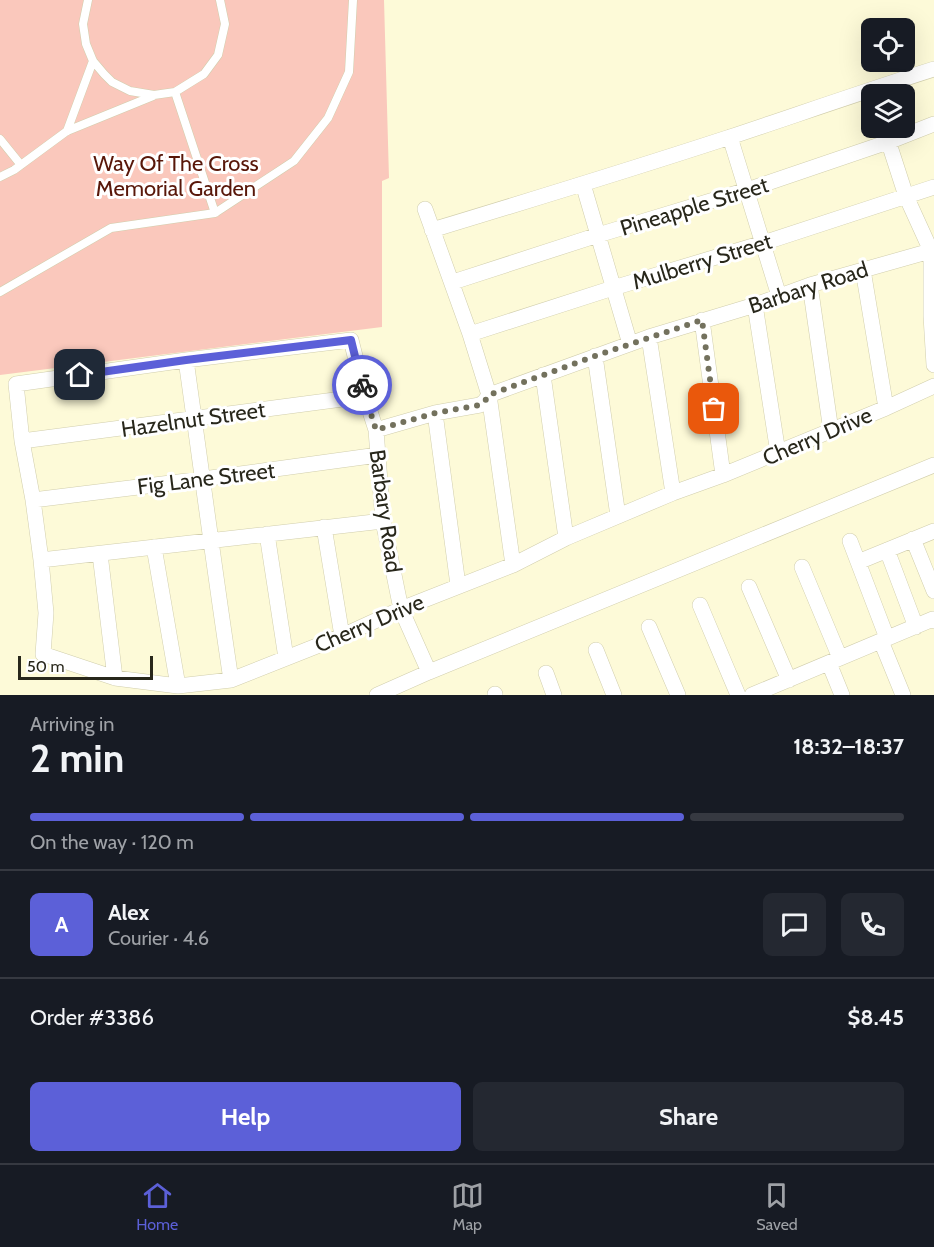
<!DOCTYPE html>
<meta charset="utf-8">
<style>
:root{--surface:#171b24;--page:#242831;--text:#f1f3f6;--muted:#9ea1a6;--line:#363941;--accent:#5c60d8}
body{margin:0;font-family:Cabin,sans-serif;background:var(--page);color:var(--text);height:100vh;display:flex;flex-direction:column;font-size:22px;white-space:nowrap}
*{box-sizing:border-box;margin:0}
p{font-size:20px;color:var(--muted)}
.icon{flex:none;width:33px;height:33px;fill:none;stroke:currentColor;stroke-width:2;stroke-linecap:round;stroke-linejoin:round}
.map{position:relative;height:695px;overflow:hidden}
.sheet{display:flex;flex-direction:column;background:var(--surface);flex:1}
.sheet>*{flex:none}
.buttons{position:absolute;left:861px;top:18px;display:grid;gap:12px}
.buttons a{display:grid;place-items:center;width:54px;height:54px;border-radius:9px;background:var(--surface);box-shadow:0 6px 24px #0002;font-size:30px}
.scale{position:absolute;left:18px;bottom:15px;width:135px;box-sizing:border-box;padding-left:6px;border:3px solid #28271b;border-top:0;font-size:16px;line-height:21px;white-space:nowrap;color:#28271b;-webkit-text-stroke:4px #fff;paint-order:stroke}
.pin{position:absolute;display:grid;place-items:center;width:51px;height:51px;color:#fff;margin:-26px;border-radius:12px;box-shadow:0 3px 9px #0006}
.courier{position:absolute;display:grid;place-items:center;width:60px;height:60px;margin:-30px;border:4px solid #5c60d8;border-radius:50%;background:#fff;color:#222;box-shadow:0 2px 8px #0007}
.summary em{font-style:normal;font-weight:700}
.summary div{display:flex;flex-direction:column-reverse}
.summary{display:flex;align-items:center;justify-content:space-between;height:102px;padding:0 30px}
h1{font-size:39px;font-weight:700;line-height:45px}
.bar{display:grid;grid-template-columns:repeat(4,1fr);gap:9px 6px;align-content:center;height:72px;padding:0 30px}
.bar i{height:8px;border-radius:4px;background:var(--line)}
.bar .current{background:var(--accent)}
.bar p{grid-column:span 4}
.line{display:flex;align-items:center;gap:15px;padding:0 30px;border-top:2px solid var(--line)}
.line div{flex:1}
.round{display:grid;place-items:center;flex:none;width:63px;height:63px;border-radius:9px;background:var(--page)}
.button{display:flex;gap:12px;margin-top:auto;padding:12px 30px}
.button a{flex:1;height:69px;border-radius:9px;background:var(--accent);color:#fff;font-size:24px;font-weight:700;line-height:69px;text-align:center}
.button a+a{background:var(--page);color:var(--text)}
.tabs{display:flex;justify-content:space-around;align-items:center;height:84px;border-top:2px solid var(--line);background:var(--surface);font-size:16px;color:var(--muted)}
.tabs a{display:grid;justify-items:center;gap:3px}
.tabs .current{color:var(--accent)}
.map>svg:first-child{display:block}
.green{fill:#fac8bc}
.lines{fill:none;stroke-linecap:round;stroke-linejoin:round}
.lane-casing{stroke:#d1cead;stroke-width:9}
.street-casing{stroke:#d1cead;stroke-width:16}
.lane{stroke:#fff;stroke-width:8}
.street{stroke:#fff;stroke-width:15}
.done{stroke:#73715d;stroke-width:6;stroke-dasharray:0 10.8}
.route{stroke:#5c60d8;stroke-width:8}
.labels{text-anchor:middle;stroke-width:6;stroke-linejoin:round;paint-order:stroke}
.park-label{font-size:22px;fill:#581709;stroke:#fff}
.street-label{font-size:22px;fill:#28271b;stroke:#fff}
</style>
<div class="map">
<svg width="934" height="695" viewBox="0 0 934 695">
<rect width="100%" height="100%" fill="#fdfad8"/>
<path class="green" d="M 0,0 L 384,0 L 389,178 L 382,181 L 382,327 L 0,375 Z"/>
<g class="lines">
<defs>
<path id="lane" d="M 88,0 L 83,24 L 86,44 L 93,61 L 104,74 L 112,82 L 130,91 L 154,95 L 175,92 L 204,74 L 218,55 L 225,24 L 220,0
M 175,92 L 215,213
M 67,131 L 93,61
M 0,139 L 21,165
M 0,177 L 14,170 L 67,131 L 153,96
M 0,292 L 111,228 L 215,213 L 294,161 L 328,118 L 349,72 L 353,0"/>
<path id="street" d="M 884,128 L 906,196 L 931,251 L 931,316 L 934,365
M 730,137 L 779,296
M 583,184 L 630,344
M 425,209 L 470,334 L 489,395 L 513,565
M 432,230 C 531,200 629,170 727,138 C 796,115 865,91 934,69
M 863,270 L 886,408
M 453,282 L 598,235 L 747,190 L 888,142 L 934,124
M 810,285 L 831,431
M 755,305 L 778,453
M 702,320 L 723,475
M 470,334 L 613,288 L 763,243 L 934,187
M 649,337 L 673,493
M 595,356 L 618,516
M 186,360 C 201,467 215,574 231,680
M 543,375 L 566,538
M 435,413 L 458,585
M 376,430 L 435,413 L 480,405 L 485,401 L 489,395 L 649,337 L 755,305 L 810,285 L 934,250
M 22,441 L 365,396
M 33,500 L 203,479 L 378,455
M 324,527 L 342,636
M 267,534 L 286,658
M 913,539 L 934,591
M 850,541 L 887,638
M 154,547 L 178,686
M 887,550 L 916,627
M 100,554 L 115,678
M 41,560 L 383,521
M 858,562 L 934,531
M 802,567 L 840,658
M 749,587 L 789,680
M 700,605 L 738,695
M 649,627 L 678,695
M 881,641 L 903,695
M 596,650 L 614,695
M 829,663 L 842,695
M 429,672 L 401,609 L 383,521 L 376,430 L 365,396 L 351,340 L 186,360 L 16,384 L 22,441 L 33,500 L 41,560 L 46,613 L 43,654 L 115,678 L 178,686 L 231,680 L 342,636 L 401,609 L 513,565 L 566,538 L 673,493 L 723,475 L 886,408 L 934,386
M 546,673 L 554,695
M 495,694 L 495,695
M 377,695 L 429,672 L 934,465
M 752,695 L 933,619 L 934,621"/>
</defs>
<use href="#lane" class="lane-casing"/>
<use href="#street" class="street-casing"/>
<use href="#lane" class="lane"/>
<use href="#street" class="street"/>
</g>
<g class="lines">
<path class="done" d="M 362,385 L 376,430 L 435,413 L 480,405 L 485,401 L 489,395 L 595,356 L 702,320 L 714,409"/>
<path class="route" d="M 80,375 L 186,360 L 351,340 L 362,385"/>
</g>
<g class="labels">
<g class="park-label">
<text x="176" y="171">Way Of The Cross<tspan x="176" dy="25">Memorial Garden</tspan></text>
</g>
<g class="street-label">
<text transform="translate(694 206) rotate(-17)" y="8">Pineapple Street</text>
<text transform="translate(702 261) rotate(-17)" y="8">Mulberry Street</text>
<text transform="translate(808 287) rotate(-18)" y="8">Barbary Road</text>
<text transform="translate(193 419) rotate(-8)" y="8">Hazelnut Street</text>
<text transform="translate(817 436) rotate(-23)" y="8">Cherry Drive</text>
<text transform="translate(206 478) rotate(-7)" y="8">Fig Lane Street</text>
<text transform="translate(386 511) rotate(82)" y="8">Barbary Road</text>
<text transform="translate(369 623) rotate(-23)" y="8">Cherry Drive</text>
</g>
</g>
</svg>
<div class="buttons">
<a><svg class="icon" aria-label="locate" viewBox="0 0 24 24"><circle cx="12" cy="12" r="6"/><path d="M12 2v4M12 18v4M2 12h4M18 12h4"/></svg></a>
<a><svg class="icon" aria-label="layers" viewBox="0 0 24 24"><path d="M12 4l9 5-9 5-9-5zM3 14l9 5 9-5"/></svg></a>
</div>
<div class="scale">50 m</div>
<div class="pin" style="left:714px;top:409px;background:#ea580c"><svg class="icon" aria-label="bag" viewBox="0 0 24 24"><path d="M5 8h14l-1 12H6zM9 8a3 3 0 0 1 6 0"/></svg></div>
<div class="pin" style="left:80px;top:375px;background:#1f2937"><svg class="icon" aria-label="home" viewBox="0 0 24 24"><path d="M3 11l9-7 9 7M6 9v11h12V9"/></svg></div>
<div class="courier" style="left:362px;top:385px"><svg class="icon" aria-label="bike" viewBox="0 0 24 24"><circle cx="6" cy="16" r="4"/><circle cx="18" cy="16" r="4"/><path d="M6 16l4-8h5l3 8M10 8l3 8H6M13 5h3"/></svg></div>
</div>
<section class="sheet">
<div class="summary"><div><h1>2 min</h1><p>Arriving in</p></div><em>18:32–18:37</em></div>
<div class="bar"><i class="current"></i><i class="current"></i><i class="current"></i><i></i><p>On the way · 120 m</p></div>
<div class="line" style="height:108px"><b class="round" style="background:var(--accent);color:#fff">A</b><div><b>Alex</b><p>Courier · 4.6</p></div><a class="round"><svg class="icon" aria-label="chat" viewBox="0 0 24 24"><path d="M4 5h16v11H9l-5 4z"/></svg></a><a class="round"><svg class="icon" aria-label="phone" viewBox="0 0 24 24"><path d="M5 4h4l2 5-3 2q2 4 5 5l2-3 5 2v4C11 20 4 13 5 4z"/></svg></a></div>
<div class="line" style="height:78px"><div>Order #3386</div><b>$8.45</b></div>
<div class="button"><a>Help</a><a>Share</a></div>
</section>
<nav class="tabs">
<a class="current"><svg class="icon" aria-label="home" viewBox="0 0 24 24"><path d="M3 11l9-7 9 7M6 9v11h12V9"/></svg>Home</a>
<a><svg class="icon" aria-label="map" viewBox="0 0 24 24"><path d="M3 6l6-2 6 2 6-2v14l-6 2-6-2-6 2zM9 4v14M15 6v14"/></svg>Map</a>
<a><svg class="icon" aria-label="saved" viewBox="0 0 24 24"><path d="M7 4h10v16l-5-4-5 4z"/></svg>Saved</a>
</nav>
